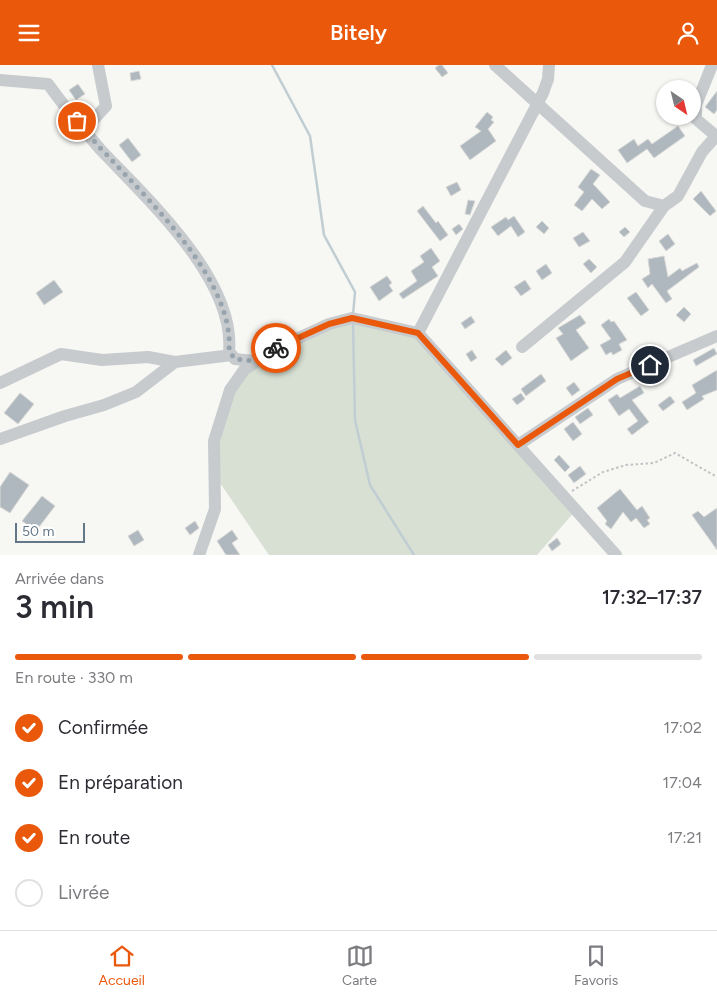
<!DOCTYPE html>
<html lang="fr">
<meta charset="utf-8">
<style>
:root{--surface:#fff;--page:#f7f7f7;--text:#2b2b33;--muted:#7c7c81;--line:#e1e1e2;--accent:#ea580c}
body{margin:0;font-family:Figtree,sans-serif;background:var(--page);color:var(--text);height:100vh;display:flex;flex-direction:column;font-size:19px;white-space:nowrap}
*{box-sizing:border-box;margin:0}
p{font-size:16px;color:var(--muted)}
.icon{flex:none;width:28px;height:28px;fill:none;stroke:currentColor;stroke-width:2;stroke-linecap:round;stroke-linejoin:round}
.map{position:relative;height:490px;overflow:hidden}
.drawer{display:flex;flex-direction:column;background:var(--surface);flex:1}
.drawer>*{flex:none}
.needle{width:32px;rotate:145deg}
.tools{position:absolute;left:656px;top:15px;display:grid;gap:10px}
.tools a{display:grid;place-items:center;width:45px;height:45px;border-radius:50%;background:var(--surface);box-shadow:0 1px 4px #0004;font-size:25px}
.scale{position:absolute;left:15px;bottom:12px;width:70px;box-sizing:border-box;padding-left:5px;border:2px solid #637788;border-top:0;font-size:14px;line-height:18px;white-space:nowrap;color:#637788;-webkit-text-stroke:4px #fff;paint-order:stroke}
.pin{position:absolute;display:grid;place-items:center;width:42px;height:42px;color:#fff;margin:-21px;border:2px solid #fff;border-radius:50%;box-shadow:0 1px 5px #0007}
.courier{position:absolute;display:grid;place-items:center;width:50px;height:50px;margin:-25px;border:4px solid #ea580c;border-radius:50%;background:#fff;color:#222;box-shadow:0 1px 6px #0007}
.summary em{font-style:normal;font-weight:600}
.summary div{display:flex;flex-direction:column-reverse}
.summary{display:flex;align-items:center;justify-content:space-between;height:85px;padding:0 15px}
h1{font-size:32px;font-weight:600;line-height:38px}
.bar{display:grid;grid-template-columns:repeat(4,1fr);gap:8px 5px;align-content:center;height:60px;padding:0 15px}
.bar i{height:6px;border-radius:4px;background:var(--line)}
.bar .active{background:var(--accent)}
.bar p{grid-column:span 4}
ol{padding:0 15px;list-style:none}
li{display:flex;align-items:center;gap:15px;height:55px}
li p{margin-inline-start:auto}
li .icon{padding:5px;border-radius:50%;background:var(--accent);color:#fff;stroke-width:4}
li:last-child{color:var(--muted)}
li i{width:28px;height:28px;border:2px solid var(--line);border-radius:50%}
header{display:flex;justify-content:space-between;align-items:center;height:65px;padding:0 15px;background:var(--accent);color:#fff;font-size:22px;font-weight:600}
.tab-bar{display:flex;justify-content:space-around;align-items:center;height:70px;border-top:1px solid var(--line);background:var(--surface);font-size:14px;color:var(--muted)}
.tab-bar a{display:grid;justify-items:center;gap:2px}
.tab-bar .active{color:var(--accent)}
.map>svg:first-child{display:block}
.green{fill:#d8e0d4}
.lines{fill:none;stroke-linecap:round;stroke-linejoin:round}
.stream{stroke:#c0cdd2;stroke-width:2.5}
.building{fill:#afb8be;stroke:#d9d9d6}
.path{stroke:#c0c3c5;stroke-width:2;stroke-dasharray:2.5 2.5;stroke-linecap:butt}
.minor{stroke:#c7cbce;stroke-width:12}
.done{stroke:#97a4ae;stroke-width:5;stroke-dasharray:0 9}
.route{stroke:#ea580c;stroke-width:6}
</style>
<header><svg class="icon" aria-label="menu" viewBox="0 0 24 24"><path d="M4 6h16M4 12h16M4 18h16"/></svg>Bitely<svg class="icon" aria-label="person" viewBox="0 0 24 24"><circle cx="12" cy="8" r="4"/><path d="M4 21q1-7 8-7t8 7"/></svg></header>
<div class="map">
<svg width="717" height="490" viewBox="0 0 717 490">
<rect width="100%" height="100%" fill="#f7f7f4"/>
<path class="green" d="M 352,253 L 418,268 L 576,445 L 537,490 L 269,490 L 214,409 L 230,325 L 244,305 Z"/>
<g class="lines">
<path class="stream" d="M 272,0 L 310,71 L 324,170 L 355,227 L 353,250
M 353,258 L 355,355 L 370,420 L 414,490"/>
</g>
<path class="building" d="M 439,0 L 442,0 L 448,8 L 442,12 L 435,3 Z
M 139,6 L 141,14 L 131,16 L 130,8 Z
M 78,19 L 85,29 L 76,35 L 69,25 Z
M 717,26 L 717,45 L 714,49 L 705,42 Z
M 487,47 L 493,52 L 491,55 L 494,57 L 488,64 L 496,76 L 470,95 L 460,81 L 481,66 L 475,62 Z
M 678,61 L 685,71 L 654,93 L 647,84 L 627,98 L 618,85 L 634,74 L 638,81 L 648,74 L 652,79 Z
M 128,73 L 141,90 L 132,97 L 119,80 Z
M 591,104 L 600,110 L 593,119 L 610,137 L 602,144 L 592,134 L 582,146 L 574,140 L 584,127 L 578,122 Z
M 457,117 L 461,125 L 451,131 L 446,122 Z
M 701,126 L 716,146 L 710,151 L 693,134 Z
M 468,135 L 475,136 L 470,150 L 465,149 Z
M 423,141 L 436,158 L 438,156 L 448,170 L 440,176 L 417,146 Z
M 514,151 L 525,167 L 518,172 L 511,161 L 498,171 L 491,162 L 506,152 L 508,155 Z
M 542,156 L 549,163 L 544,169 L 536,162 Z
M 459,159 L 463,164 L 456,170 L 452,164 Z
M 625,162 L 630,167 L 624,172 L 619,167 Z
M 583,167 L 590,176 L 579,182 L 573,173 Z
M 668,169 L 675,179 L 666,186 L 659,176 Z
M 431,183 L 440,196 L 432,202 L 438,211 L 403,234 L 399,229 L 417,216 L 411,206 L 424,197 L 420,191 Z
M 664,191 L 668,212 L 680,203 L 682,206 L 697,198 L 699,202 L 667,226 L 672,234 L 666,238 L 652,219 L 648,223 L 642,214 L 650,209 L 648,194 Z
M 589,194 L 597,202 L 591,208 L 583,199 Z
M 546,199 L 552,208 L 542,215 L 536,206 Z
M 387,211 L 392,218 L 389,220 L 393,226 L 379,236 L 370,222 Z
M 54,215 L 63,227 L 44,240 L 36,228 Z
M 525,215 L 531,224 L 521,231 L 514,222 Z
M 636,227 L 649,245 L 641,251 L 627,233 Z
M 684,242 L 691,249 L 684,257 L 676,250 Z
M 580,250 L 586,258 L 576,265 L 589,283 L 571,296 L 556,273 L 563,269 L 558,263 Z
M 471,251 L 475,257 L 465,264 L 461,258 Z
M 609,254 L 611,257 L 614,256 L 627,275 L 619,279 L 622,285 L 613,290 L 611,287 L 606,290 L 600,280 L 611,274 L 601,260 Z
M 646,283 L 650,289 L 643,293 L 640,286 Z
M 714,283 L 717,289 L 696,301 L 693,295 Z
M 472,285 L 477,293 L 471,297 L 466,289 Z
M 506,285 L 512,293 L 502,301 L 495,294 Z
M 717,305 L 717,325 L 702,331 L 704,334 L 687,345 L 682,337 L 696,328 L 692,320 Z
M 541,309 L 546,316 L 526,331 L 521,324 Z
M 574,317 L 580,325 L 572,331 L 566,323 Z
M 640,321 L 644,328 L 632,335 L 649,357 L 632,370 L 627,364 L 638,356 L 629,344 L 619,351 L 608,335 L 617,329 L 620,333 Z
M 20,328 L 34,339 L 18,359 L 4,348 Z
M 521,328 L 525,334 L 517,340 L 512,334 Z
M 670,331 L 675,337 L 663,346 L 658,340 Z
M 588,343 L 593,350 L 580,359 L 575,352 Z
M 573,357 L 582,369 L 573,376 L 564,364 Z
M 559,390 L 570,402 L 565,407 L 554,395 Z
M 580,401 L 586,409 L 574,418 L 568,410 Z
M 10,407 L 29,420 L 10,448 L 0,442 L 0,422 Z
M 620,424 L 637,445 L 642,441 L 650,453 L 647,455 L 650,459 L 644,463 L 636,453 L 631,457 L 623,447 L 611,464 L 605,459 L 607,456 L 597,443 Z
M 42,431 L 55,441 L 36,466 L 22,456 Z
M 717,443 L 717,485 L 692,450 L 698,446 L 704,452 Z
M 195,456 L 199,463 L 190,470 L 185,463 Z
M 138,465 L 144,475 L 134,481 L 128,471 Z
M 232,465 L 238,474 L 232,478 L 240,490 L 226,490 L 217,476 Z
M 557,473 L 561,479 L 552,486 L 548,480 Z"/>
<g class="lines">
<path class="path" d="M 572,426 L 603,407 L 626,400 L 654,398 L 675,388 L 717,412"/>
<path class="minor" d="M 495,0 L 645,136 L 664,141 L 678,131 L 702,87 L 717,70
M 549,0 L 548,14 L 543,28 L 418,268 L 616,490
M 712,0 L 696,40 L 696,54 L 716,71
M 0,15 L 48,19 C 64,41 82,63 100,84 C 146,133 236,214 229,287 L 235,294 L 255,296
M 85,64 L 106,41 L 98,0
M 522,282 L 625,197 L 664,141
M 0,318 L 61,289 L 102,295 L 148,292 L 175,297
M 0,374 L 65,351 L 104,340 L 136,327 L 175,297 L 232,290
M 518,380 L 617,314 L 717,271
M 199,490 L 215,444 L 214,376 L 230,325 L 244,305 L 273,285 L 329,259 L 352,253 L 418,268"/>
</g>
<g class="lines">
<path class="done" d="M 77,56 C 87,67 96,79 107,90 C 151,138 235,217 229,286 L 235,294 L 255,296 L 276,283"/>
<path class="route" d="M 276,283 L 329,259 L 352,253 L 418,268 L 518,380 L 617,314 L 650,300"/>
</g>
</svg>
<div class="tools">
<a><svg class="needle" viewBox="-14 -14 28 28"><path d="M0-13l5 13h-10z" fill="#e53935"/><path d="M0 13l5-13h-10z" fill="#7c7c81"/></svg></a>
</div>
<div class="scale">50 m</div>
<div class="pin" style="left:77px;top:56px;background:#ea580c"><svg class="icon" aria-label="bag" viewBox="0 0 24 24"><path d="M5 8h14l-1 12H6zM9 8a3 3 0 0 1 6 0"/></svg></div>
<div class="pin" style="left:650px;top:300px;background:#1f2937"><svg class="icon" aria-label="home" viewBox="0 0 24 24"><path d="M3 11l9-7 9 7M6 9v11h12V9"/></svg></div>
<div class="courier" style="left:276px;top:283px"><svg class="icon" aria-label="bike" viewBox="0 0 24 24"><circle cx="6" cy="16" r="4"/><circle cx="18" cy="16" r="4"/><path d="M6 16l4-8h5l3 8M10 8l3 8H6M13 5h3"/></svg></div>
</div>
<section class="drawer">
<div class="summary"><div><h1>3 min</h1><p>Arrivée dans</p></div><em>17:32–17:37</em></div>
<div class="bar"><i class="active"></i><i class="active"></i><i class="active"></i><i></i><p>En route · 330 m</p></div>
<ol>
<li><svg class="icon" aria-label="check" viewBox="0 0 24 24"><path d="M5 12l5 5 9-10"/></svg>Confirmée<p>17:02</p></li>
<li><svg class="icon" aria-label="check" viewBox="0 0 24 24"><path d="M5 12l5 5 9-10"/></svg>En préparation<p>17:04</p></li>
<li><svg class="icon" aria-label="check" viewBox="0 0 24 24"><path d="M5 12l5 5 9-10"/></svg>En route<p>17:21</p></li>
<li><i></i>Livrée</li>
</ol>
</section>
<nav class="tab-bar">
<a class="active"><svg class="icon" aria-label="home" viewBox="0 0 24 24"><path d="M3 11l9-7 9 7M6 9v11h12V9"/></svg>Accueil</a>
<a><svg class="icon" aria-label="map" viewBox="0 0 24 24"><path d="M3 6l6-2 6 2 6-2v14l-6 2-6-2-6 2zM9 4v14M15 6v14"/></svg>Carte</a>
<a><svg class="icon" aria-label="saved" viewBox="0 0 24 24"><path d="M7 4h10v16l-5-4-5 4z"/></svg>Favoris</a>
</nav>
